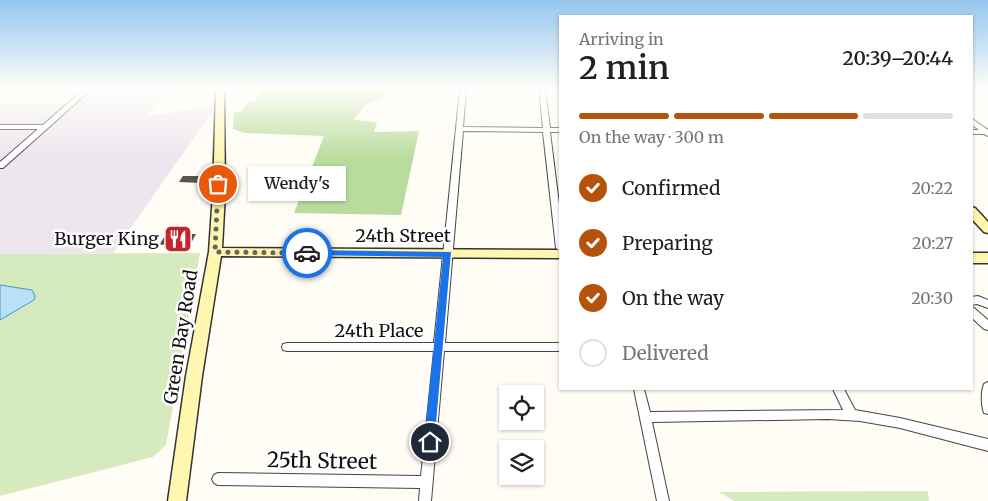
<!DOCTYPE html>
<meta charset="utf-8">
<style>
:root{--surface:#fff;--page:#f2f2f2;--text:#202124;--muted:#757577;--line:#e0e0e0;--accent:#b45309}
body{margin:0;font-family:Merriweather,serif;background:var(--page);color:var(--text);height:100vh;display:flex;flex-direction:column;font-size:19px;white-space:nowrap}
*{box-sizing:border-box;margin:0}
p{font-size:16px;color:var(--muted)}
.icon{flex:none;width:28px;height:28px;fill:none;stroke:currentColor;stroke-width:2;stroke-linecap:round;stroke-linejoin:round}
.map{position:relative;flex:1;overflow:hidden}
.sheet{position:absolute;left:559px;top:15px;width:414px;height:375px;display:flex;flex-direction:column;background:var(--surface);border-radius:0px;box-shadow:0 1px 4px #0004}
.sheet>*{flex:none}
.fabs{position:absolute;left:499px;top:385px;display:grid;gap:10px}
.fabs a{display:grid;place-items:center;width:45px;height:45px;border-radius:0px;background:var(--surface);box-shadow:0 1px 4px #0004;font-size:25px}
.pin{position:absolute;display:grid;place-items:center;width:42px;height:42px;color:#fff;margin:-21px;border:2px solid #fff;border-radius:50%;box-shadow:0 1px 5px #0007}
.courier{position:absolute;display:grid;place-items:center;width:50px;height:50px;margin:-25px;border:4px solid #1a73e8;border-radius:50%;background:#fff;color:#222;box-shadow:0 1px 6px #0007}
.bubble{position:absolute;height:35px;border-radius:0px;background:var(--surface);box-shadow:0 1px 4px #0004;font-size:16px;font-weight:600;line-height:35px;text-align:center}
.headline em{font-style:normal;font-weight:600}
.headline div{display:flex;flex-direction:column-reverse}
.headline{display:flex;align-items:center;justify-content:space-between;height:85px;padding:0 20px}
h1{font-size:32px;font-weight:600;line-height:38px}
.bar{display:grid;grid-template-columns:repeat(4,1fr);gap:8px 5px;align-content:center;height:60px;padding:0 20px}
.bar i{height:6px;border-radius:4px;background:var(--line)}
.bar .active{background:var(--accent)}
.bar p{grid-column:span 4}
ol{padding:0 20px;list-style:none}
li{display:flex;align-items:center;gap:15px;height:55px}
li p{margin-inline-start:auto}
li .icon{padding:5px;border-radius:50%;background:var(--accent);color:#fff;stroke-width:4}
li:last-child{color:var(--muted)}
li i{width:28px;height:28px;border:2px solid var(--line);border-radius:50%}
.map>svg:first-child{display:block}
.industrial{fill:#eee6ef}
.green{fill:#d5ebbd}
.forest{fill:#b9dc9c}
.water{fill:#b9e0f7;stroke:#3f96cf}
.building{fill:#5a524d}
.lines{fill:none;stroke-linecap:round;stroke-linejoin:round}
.street-casing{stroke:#444;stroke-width:2}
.secondary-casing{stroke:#333;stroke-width:3}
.street{fill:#fff;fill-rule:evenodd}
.secondary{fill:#fff6b0;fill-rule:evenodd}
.route{fill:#1a73e8}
.done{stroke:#646461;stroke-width:5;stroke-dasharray:0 9}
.labels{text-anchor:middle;stroke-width:5;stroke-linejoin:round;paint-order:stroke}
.street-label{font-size:18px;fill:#111;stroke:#fff}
.poi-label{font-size:18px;fill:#111;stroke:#fff;text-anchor:end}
.near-street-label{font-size:21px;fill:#111;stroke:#fff}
</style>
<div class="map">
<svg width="988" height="501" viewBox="0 0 988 501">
<rect width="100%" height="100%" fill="#fffdf5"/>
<path class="industrial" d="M 84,89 L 168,89 L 146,116 L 213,106 L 213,111 L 113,253 L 0,254 L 0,104 L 68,104 Z"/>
<path class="green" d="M 200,253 L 166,445 L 153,457 L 0,496 L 0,254 Z
M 928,491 L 929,501 L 734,501 L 719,492 Z"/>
<path class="forest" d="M 261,89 L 385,89 L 383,98 L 365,105 L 354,120 L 377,122 L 374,132 L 419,131 L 401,215 L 294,213 L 324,136 L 245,133 L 233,129 L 234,113 L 242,111 L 247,103 L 256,101 Z"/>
<path class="water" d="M 0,285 L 32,290 L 35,296 L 34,300 L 0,320 Z"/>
<path class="building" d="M 183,176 L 206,176 L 201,183 L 179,182 Z
M 167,233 L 192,233 L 191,234 L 196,234 L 191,243 L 159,245 Z"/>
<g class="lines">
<defs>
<path id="street" d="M 84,89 L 91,89 L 48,128 L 3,168 L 0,168 L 0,162 L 38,129 L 0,129 L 0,125 L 43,125 Z
M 460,89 L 466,89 L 463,127 L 543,128 L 539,89 L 545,89 L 550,128 L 560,128 L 560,132 L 550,132 L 560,212 L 560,251 L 556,248 L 543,132 L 463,131 L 445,343 L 560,343 L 560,351 L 444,351 L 431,501 L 419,501 L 420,488 L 218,485 L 214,483 L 212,479 L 214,475 L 218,473 L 421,476 L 434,351 L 287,351 L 283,350 L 282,347 L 283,344 L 287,343 L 434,343 Z
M 971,118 L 988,130 L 988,136 L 984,134 L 971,134 L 971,130 L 979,130 L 971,124 Z
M 978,296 L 988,300 L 988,308 L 977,304 L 971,305 L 971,297 Z
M 971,307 L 974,308 L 988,320 L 988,330 L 984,329 L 971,317 Z
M 988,382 L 988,414 L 984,413 C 981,405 981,391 984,384 Z
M 634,389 L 644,389 L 650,412 L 843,410 L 833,389 L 844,389 L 855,410 L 900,418 L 988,439 L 988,451 L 900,428 L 860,421 L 828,419 L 652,422 L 669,501 L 657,501 Z"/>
<path id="secondary" d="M 216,89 L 224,89 L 225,193 L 222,248 L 560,250 L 560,258 L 221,256 L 202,376 L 186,501 L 168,501 L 186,376 L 209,252 L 213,193 Z
M 971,207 L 975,208 L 988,222 L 988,233 L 984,232 L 971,218 Z
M 971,253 L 988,253 L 988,263 L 971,263 Z"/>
</defs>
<use href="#street" class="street-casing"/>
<use href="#secondary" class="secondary-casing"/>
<use href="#street" class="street"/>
<use href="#secondary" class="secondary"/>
</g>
<linearGradient id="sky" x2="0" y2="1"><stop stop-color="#95c6ee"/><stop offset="0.56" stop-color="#fffefa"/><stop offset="1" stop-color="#fffefa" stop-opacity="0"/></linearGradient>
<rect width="988" height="159" fill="url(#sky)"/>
<path class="route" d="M 304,250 L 451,252 L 434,446 L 430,448 L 426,446 L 424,442 L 443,257 L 307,255 L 304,255 Z"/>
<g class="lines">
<path class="done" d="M 218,184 L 215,252 L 307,253"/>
</g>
<defs>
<symbol id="restaurant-square" viewBox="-11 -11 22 22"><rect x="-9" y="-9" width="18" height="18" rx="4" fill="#c4262e" stroke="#fff"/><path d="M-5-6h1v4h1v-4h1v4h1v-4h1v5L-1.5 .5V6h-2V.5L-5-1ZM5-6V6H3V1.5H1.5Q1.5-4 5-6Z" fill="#fff"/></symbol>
</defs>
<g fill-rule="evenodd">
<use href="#restaurant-square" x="162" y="223" width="32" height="32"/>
</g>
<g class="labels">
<g class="street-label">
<text x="403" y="242">24th Street</text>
<text x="379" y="337">24th Place</text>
<text transform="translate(181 337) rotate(-81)" y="6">Green Bay Road</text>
</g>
<g class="poi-label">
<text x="159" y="245">Burger King</text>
</g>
<g class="near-street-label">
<text transform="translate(322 461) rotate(1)" y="7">25th Street</text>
</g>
</g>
</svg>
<div class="fabs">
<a><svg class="icon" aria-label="locate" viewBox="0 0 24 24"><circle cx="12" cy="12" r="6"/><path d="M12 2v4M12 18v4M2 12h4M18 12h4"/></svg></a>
<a><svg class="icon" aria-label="layers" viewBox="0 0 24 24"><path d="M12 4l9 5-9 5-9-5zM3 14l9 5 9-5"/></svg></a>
</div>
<div class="pin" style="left:218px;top:184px;background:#ea580c"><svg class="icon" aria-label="bag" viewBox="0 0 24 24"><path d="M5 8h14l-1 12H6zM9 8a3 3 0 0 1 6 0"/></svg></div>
<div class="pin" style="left:430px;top:442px;background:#1f2937"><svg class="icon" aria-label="home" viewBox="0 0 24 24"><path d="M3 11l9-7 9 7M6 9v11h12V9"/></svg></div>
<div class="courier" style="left:307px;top:253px"><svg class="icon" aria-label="car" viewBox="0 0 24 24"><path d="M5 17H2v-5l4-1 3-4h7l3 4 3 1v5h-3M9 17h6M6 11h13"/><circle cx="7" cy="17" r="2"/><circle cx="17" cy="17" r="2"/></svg></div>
<div class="bubble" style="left:248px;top:166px;width:98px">Wendy's</div>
<section class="sheet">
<div class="headline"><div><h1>2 min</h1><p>Arriving in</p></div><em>20:39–20:44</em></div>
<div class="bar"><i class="active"></i><i class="active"></i><i class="active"></i><i></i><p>On the way · 300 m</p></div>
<ol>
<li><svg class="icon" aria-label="check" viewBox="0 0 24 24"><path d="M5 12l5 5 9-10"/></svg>Confirmed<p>20:22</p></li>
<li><svg class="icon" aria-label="check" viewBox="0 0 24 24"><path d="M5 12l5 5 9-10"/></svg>Preparing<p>20:27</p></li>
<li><svg class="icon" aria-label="check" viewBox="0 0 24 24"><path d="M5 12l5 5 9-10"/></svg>On the way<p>20:30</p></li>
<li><i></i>Delivered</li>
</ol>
</section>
</div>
